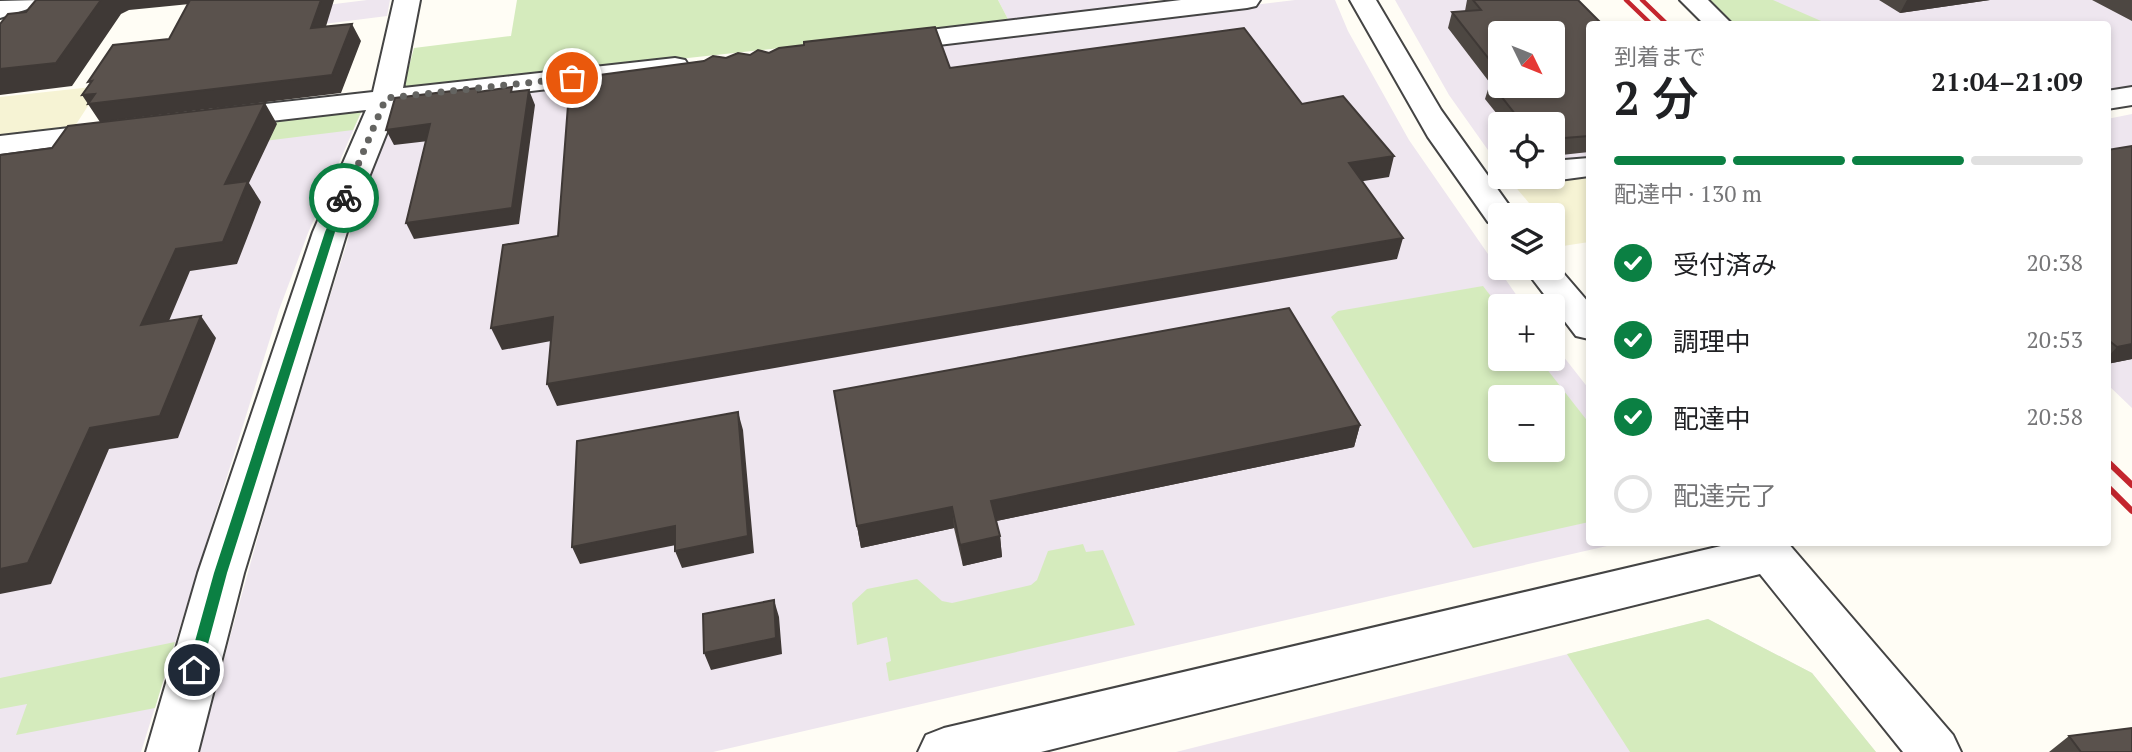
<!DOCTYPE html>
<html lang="ja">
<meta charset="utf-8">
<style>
:root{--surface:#fff;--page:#f2f2f2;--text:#202124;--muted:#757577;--line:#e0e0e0;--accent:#0b8043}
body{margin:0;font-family:"PT Serif","Noto Sans JP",serif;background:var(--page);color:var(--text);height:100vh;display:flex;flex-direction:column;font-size:26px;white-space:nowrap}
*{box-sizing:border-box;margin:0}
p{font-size:23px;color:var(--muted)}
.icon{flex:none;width:38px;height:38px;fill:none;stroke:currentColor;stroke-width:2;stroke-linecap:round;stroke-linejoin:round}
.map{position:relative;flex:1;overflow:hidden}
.panel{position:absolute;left:1586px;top:21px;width:525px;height:525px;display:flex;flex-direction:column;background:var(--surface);border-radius:7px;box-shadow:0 4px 10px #0003}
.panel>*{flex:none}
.needle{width:46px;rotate:133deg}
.buttons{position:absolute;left:1488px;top:21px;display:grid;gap:14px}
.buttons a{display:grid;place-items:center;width:77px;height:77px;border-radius:7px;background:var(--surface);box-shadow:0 4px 10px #0003;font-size:35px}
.pin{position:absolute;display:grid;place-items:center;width:60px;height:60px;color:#fff;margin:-30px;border:4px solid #fff;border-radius:50%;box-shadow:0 2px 7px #0007}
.courier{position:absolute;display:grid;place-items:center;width:70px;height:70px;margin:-35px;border:5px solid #0b8043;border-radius:50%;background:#fff;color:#222;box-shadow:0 2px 9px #0007}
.summary em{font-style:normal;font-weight:600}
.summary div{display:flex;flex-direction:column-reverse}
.summary{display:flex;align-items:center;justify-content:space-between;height:119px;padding:0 28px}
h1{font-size:46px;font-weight:600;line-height:52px}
.bar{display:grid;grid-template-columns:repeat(4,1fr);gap:10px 7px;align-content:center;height:84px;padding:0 28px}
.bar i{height:9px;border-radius:5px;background:var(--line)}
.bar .selected{background:var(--accent)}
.bar p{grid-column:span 4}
ol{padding:0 28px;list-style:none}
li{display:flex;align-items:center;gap:21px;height:77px}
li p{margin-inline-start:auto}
li .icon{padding:7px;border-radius:50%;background:var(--accent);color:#fff;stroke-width:4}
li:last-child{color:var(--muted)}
li i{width:38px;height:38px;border:4px solid var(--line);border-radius:50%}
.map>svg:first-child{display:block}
.industrial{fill:#eee6ef;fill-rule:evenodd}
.farmland{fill:#f6f3d4}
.green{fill:#d5ebbd;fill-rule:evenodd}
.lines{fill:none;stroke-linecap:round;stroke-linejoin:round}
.minor-casing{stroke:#444;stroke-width:4}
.minor{fill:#fff;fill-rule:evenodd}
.rail-far1{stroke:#c4262e;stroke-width:4.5}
.rail{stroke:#c4262e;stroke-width:6}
.wall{fill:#4d4742;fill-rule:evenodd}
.shaded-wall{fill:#3f3936}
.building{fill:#5a524d;stroke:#3f3936;stroke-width:2}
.route{fill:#0b8043}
.done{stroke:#646461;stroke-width:7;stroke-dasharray:0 12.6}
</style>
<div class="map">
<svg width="2132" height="752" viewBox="0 0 2132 752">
<rect width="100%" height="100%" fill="#fffdf5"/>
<path class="industrial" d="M 367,0 L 390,0 L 387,16 L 261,32 L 229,17 Z
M 998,0 L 1148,0 L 1149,2 L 1141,6 L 1010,23 Z
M 1295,0 L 1335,0 L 1348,31 L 1409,140 L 1524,306 L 1500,306 L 1500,359 L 1552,359 L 1552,342 L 1589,389 L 1589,542 L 1620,543 L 713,752 L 198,752 L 272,486 L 331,293 L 359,205 L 397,105 L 1014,35 ZM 1500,397 L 1552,397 L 1552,450 L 1500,450 Z
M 1395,0 L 1564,0 L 1589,27 L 1589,159 L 1552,163 L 1552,124 L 1500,124 L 1500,167 L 1449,95 ZM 1500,33 L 1552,33 L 1552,86 L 1500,86 Z
M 1703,0 L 2132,0 L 2132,87 L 2107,91 L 2107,24 L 1729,24 Z
M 363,108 L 308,233 L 279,310 L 141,752 L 0,752 L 0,151 Z
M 2132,114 L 2132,408 L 2107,384 L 2107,119 Z
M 1708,619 L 1812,673 L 1876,752 L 1176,752 Z"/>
<path class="farmland" d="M 101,86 L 73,129 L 0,137 L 0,97 Z
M 1589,175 L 1589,242 L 1563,246 L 1552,232 L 1552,215 L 1539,215 L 1513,184 Z"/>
<path class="green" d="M 517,0 L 998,0 L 1010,23 L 403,89 L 414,48 L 511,36 Z
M 1703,0 L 1773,0 L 1828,24 L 1729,24 Z
M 363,108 L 353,130 L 0,174 L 0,151 Z
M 1483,286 L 1500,308 L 1500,359 L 1539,359 L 1589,423 L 1589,522 L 1473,548 L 1331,317 L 1338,311 ZM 1552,397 L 1552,450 L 1500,450 L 1500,397 Z
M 1083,544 L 1086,552 L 1103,550 L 1135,625 L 889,681 L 886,663 L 891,661 L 887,637 L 857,645 L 852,603 L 867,589 L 917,579 L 942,601 L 952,603 L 1031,585 L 1037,580 L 1048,551 Z
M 1708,619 L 1812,673 L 1876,752 L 1630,752 L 1567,654 Z
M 175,642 L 155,708 L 16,735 L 27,704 L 0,709 L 0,678 Z"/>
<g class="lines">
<defs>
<path id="minor" d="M 41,0 L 37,6 L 0,18 L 0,1 Z
M 394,0 L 420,0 L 403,88 L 675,58 L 685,60 L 689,66 L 685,72 L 675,74 L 397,107 L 347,232 L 244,573 L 198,752 L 146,752 L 198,573 L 313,232 L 366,110 L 220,127 L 209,124 L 205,118 L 209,112 L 220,109 L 373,92 Z
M 1181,0 L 1260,0 L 1256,6 L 1247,8 L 888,51 L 878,49 L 874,43 L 878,37 L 888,35 Z
M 1350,0 L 1376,0 L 1441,110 L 1516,215 L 1500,215 L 1500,225 L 1488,222 L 1428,137 Z
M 1680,0 L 1708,0 L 1732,24 L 1704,24 Z
M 2132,87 L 2132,105 L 2107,109 L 2107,91 Z
M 112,123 L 123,126 L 127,132 L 123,138 L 0,154 L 0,136 Z
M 1589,158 L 1589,176 L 1552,181 L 1540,177 L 1552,177 L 1552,161 Z
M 1552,260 L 1589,303 L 1589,339 L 1576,336 L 1524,268 L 1552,268 Z
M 1738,542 L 1787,542 L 1953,735 L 1961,752 L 1903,752 L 1760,574 L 1041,752 L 918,752 L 926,735 L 944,728 Z"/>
</defs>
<use href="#minor" class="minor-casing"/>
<use href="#minor" class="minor"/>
<path class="rail-far1" d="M 1626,0 L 1651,24
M 1642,0 L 1667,24"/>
<path class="rail" d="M 2107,461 L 2132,485
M 2107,486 L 2132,511"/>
</g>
<path class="wall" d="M 1467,0 L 1578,0 L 1589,24 L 1589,152 L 1552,156 L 1552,124 L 1505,124 L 1485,99 L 1490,83 L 1448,28 L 1452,12 L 1465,11 ZM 1500,33 L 1552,86 L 1500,86 Z
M 1879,0 L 1990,0 L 1900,13 Z
M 2092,0 L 2132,0 L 2132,21 Z
M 2107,150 L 2132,359 L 2107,364 Z
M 1360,425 L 1354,447 L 996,521 L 1000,536 L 1002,557 L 963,566 L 954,528 L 861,548 L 857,526 Z
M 2069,736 L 2132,752 L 2049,752 Z"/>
<path class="shaded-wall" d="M 101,0 L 221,0 L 220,1 L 129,10 L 121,14 L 72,86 L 0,95 L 0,69 Z
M 321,0 L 334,0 L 320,46 L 311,28 Z
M 1907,0 L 1990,0 L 1900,13 Z
M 352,24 L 361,41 L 341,93 L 100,122 L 82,95 Z
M 529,90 L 535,105 L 519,224 L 414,239 L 406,223 Z
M 265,103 L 277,124 L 249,183 L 261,202 L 237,264 L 190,271 L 158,347 L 141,325 L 176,249 L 225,184 Z
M 430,124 L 437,140 L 394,145 L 386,130 Z
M 1394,156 L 1389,177 L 1345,184 L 1349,163 Z
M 1403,238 L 1397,259 L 557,406 L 547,384 Z
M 201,316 L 216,338 L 178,438 L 109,449 L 51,584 L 0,594 L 0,569 L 90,428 Z
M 553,317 L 562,339 L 502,350 L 491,328 Z
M 2132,344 L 2132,359 L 2107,364 L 2107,358 L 2117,347 Z
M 738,412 L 743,430 L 754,553 L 682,568 L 675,551 Z
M 1360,425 L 1354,447 L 992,522 L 991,501 Z
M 952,507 L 954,528 L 861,548 L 857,526 Z
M 675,526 L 681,544 L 580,564 L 572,547 Z
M 1000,536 L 1002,557 L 963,566 L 960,545 Z
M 774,600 L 779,617 L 782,654 L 711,670 L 704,653 Z"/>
<path class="building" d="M 36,0 L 101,0 L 56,63 L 0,69 L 0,24 L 8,14 L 26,12 Z
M 190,0 L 321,0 L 311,28 L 352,24 L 332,75 L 88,104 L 95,94 L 82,95 L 92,81 L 88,82 L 113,45 L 169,39 Z
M 1473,0 L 1578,0 L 1602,24 L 1589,24 L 1589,136 L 1552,139 L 1552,124 L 1523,124 L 1490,82 L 1500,81 L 1500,86 L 1552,86 L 1552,33 L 1500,33 L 1500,73 L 1452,12 L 1481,10 Z
M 935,27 L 950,68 L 1244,28 L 1302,104 L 1343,96 L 1394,156 L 1349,163 L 1403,238 L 547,384 L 553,317 L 491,328 L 503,245 L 558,236 L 570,79 L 704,61 L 713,56 L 726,58 L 738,53 L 750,55 L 758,50 L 769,53 L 779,48 L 804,45 L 804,42 Z
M 512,87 L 511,92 L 529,90 L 512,208 L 406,223 L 430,124 L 386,130 L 395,98 L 478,88 L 478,92 Z
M 265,103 L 225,184 L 248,181 L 223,242 L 176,249 L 141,325 L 201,316 L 160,416 L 90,428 L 28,563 L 0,569 L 0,155 L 52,148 L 68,126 Z
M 2132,146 L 2132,344 L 2117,347 L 2107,339 L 2107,150 Z
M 1289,308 L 1360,425 L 991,501 L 1000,536 L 960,545 L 952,507 L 857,526 L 834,391 Z
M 738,412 L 748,536 L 675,551 L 675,526 L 572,547 L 577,441 Z
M 774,600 L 776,638 L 704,653 L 703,614 Z
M 2132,728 L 2132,752 L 2081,752 L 2069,736 Z"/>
<path class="route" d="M 341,196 L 349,198 L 335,232 L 227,573 L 201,670 L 194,677 L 187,670 L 214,573 L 325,232 Z"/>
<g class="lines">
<path class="done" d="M 344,198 L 386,98 L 572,78"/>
</g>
</svg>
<div class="buttons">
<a><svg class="needle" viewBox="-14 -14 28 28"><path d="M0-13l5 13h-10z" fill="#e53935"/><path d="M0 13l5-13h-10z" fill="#757577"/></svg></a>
<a><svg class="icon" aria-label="locate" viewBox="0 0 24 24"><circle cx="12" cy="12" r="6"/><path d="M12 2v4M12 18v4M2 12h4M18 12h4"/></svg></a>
<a><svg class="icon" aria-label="layers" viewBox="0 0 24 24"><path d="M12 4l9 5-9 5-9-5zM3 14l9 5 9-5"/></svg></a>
<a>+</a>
<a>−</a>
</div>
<div class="pin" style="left:572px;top:78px;background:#ea580c"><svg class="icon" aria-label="bag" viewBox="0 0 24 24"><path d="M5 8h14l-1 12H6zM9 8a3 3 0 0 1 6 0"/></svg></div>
<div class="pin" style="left:194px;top:670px;background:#1f2937"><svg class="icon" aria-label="home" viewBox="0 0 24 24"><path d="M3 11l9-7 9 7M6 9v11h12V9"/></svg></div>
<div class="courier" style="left:344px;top:198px"><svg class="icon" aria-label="bike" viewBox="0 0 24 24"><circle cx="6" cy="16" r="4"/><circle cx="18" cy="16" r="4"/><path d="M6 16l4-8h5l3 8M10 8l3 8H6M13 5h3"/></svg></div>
<section class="panel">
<div class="summary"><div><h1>2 分</h1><p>到着まで</p></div><em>21:04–21:09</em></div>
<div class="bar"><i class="selected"></i><i class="selected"></i><i class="selected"></i><i></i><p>配達中 · 130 m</p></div>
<ol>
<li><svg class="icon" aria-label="check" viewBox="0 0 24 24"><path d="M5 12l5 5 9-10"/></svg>受付済み<p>20:38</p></li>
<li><svg class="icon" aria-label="check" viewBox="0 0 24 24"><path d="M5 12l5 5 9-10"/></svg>調理中<p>20:53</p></li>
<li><svg class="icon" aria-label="check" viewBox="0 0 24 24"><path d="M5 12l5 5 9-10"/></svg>配達中<p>20:58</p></li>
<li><i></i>配達完了</li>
</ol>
</section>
</div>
